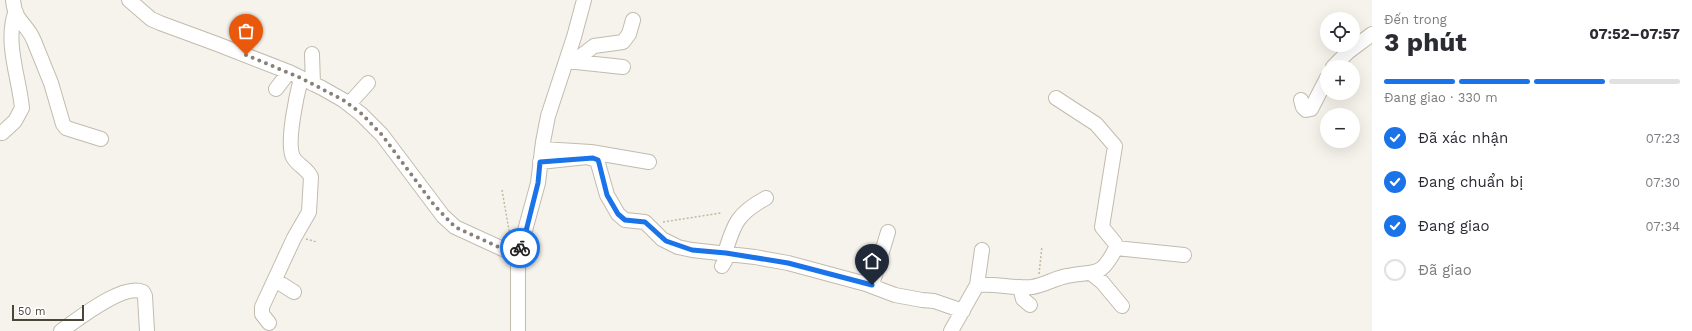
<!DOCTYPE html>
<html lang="vi">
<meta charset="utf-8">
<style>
:root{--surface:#fff;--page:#f2f2f3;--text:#2b2b33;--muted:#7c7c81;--line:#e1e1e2;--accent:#1a73e8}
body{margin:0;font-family:"Work Sans",sans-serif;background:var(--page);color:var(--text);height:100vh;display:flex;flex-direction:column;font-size:15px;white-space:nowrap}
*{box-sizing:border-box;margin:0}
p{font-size:13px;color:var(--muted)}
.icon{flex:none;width:22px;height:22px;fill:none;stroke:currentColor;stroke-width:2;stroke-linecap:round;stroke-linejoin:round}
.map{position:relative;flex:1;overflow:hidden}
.drawer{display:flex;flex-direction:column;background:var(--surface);width:320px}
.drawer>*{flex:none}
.controls{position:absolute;left:1320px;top:12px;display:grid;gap:8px}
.controls a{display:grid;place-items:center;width:40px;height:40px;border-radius:50%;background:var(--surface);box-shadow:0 4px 16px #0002;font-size:20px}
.scale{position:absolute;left:12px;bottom:10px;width:72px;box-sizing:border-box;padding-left:4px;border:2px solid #4b4439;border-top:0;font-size:11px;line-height:14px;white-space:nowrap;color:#4b4439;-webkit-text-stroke:3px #fff;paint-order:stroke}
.pin{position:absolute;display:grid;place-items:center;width:34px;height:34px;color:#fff;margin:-41px -17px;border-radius:50% 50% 50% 0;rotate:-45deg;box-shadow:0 0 4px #0007}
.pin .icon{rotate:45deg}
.courier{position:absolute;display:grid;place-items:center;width:40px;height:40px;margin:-20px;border:3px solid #1a73e8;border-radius:50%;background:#fff;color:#222;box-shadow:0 1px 5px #0007}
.head em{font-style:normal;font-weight:700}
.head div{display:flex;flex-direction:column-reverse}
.head{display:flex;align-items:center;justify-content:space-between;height:68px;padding:0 12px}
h1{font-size:26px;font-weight:700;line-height:30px}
.bar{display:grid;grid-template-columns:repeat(4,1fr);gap:6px 4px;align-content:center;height:48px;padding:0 12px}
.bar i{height:5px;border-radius:3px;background:var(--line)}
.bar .active{background:var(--accent)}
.bar p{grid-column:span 4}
ol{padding:0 12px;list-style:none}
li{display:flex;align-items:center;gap:12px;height:44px}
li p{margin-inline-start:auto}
li .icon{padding:4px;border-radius:50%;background:var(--accent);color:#fff;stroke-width:4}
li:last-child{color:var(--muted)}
li i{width:22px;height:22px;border:2px solid var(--line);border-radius:50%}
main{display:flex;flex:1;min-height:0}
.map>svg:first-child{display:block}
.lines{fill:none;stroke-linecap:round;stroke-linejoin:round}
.minor-casing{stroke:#c2bbae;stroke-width:16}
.path{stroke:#c4b79f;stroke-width:1.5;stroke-dasharray:2 2;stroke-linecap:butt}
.minor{stroke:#fff;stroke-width:14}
.done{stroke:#878178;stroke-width:4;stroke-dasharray:0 7.2}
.route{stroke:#1a73e8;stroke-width:5}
</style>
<main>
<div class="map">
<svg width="1372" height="331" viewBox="0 0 1372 331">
<rect width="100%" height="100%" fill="#f6f3ec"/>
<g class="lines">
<defs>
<path id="minor" d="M 13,0 C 15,23 27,23 34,41 L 51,83 L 63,124 L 66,128 L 101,139
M 129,0 L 151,19 L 160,23 L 217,44 L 289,72 L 322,88 L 343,100 L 361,114 L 382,135 L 443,216 L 455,227 L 518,256 L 518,331
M 312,54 L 313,84
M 567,61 L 623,67
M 573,62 L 594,46 L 623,42 L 629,34 L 633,20
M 1333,67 L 1348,52 L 1372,34
M 276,89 L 289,72
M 1301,100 L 1303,107 L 1306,110 L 1311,109 L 1327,78
M 349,104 L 368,83
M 2,133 L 15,121 L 22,108 C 19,77 5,44 15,13
M 542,149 L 591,152 L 649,162
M 540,162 L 587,157 L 597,160 L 607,195 L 618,214 L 625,220 L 645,222 L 662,239 L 678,247 L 692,250 L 755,257 L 788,263 L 866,284 L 895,295 L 922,300 L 934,301 L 963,311
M 1116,248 L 1184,255
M 725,253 C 734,223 738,213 766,198
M 518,256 L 538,183 L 543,142 L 548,116 L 574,37 L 584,0
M 722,266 L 729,254
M 1092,274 L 1102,282 L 1122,306
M 275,280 L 294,292
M 872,285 L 888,232
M 977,285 L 982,250
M 1020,287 L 1023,299 L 1030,305
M 269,323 L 262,314 L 262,307 L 294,238 L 309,212 L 311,177 C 307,168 297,165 293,157 C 286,143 297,94 301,78
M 61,331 C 77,320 124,282 143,292 L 145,296 L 147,331
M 951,331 L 977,285 C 996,283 1014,289 1032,287 C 1045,285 1055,278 1067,276 C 1096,270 1100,279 1116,248 L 1115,243 L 1102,227 L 1115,146 L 1096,124 L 1056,98"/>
</defs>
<use href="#minor" class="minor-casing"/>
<path class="path" d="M 502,190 L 510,236
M 663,222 L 721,213
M 306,239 L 317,242
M 1039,274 L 1042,246"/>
<use href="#minor" class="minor"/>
</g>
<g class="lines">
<path class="done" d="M 246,55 L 301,78 L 343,100 L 362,114 L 382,135 L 434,205 L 455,227 L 518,256 L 520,248"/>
<path class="route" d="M 520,248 L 526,231 L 538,183 L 540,162 L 593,158 L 598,160 L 599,163 L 607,195 L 618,214 L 625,220 L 645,222 L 666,241 L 692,250 L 726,253 L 788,263 L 872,285"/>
</g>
</svg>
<div class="controls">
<a><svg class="icon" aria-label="locate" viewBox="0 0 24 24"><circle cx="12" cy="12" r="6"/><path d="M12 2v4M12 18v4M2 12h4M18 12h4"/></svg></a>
<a>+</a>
<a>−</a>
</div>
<div class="scale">50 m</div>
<div class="pin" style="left:246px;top:55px;background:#ea580c"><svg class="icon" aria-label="bag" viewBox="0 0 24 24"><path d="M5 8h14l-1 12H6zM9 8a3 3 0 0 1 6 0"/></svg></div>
<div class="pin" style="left:872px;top:285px;background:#1f2937"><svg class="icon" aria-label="home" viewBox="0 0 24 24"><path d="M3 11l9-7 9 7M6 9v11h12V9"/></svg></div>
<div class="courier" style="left:520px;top:248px"><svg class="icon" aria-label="bike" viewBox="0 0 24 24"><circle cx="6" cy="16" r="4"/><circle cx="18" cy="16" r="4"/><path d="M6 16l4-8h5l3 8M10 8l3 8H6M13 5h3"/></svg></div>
</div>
<section class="drawer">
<div class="head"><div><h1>3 phút</h1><p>Đến trong</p></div><em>07:52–07:57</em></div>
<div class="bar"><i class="active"></i><i class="active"></i><i class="active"></i><i></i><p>Đang giao · 330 m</p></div>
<ol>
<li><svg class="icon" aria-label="check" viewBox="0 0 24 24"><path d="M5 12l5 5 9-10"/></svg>Đã xác nhận<p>07:23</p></li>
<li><svg class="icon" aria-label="check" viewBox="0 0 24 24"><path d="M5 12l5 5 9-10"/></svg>Đang chuẩn bị<p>07:30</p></li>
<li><svg class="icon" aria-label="check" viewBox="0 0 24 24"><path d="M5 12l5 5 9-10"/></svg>Đang giao<p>07:34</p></li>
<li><i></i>Đã giao</li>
</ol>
</section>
</main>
